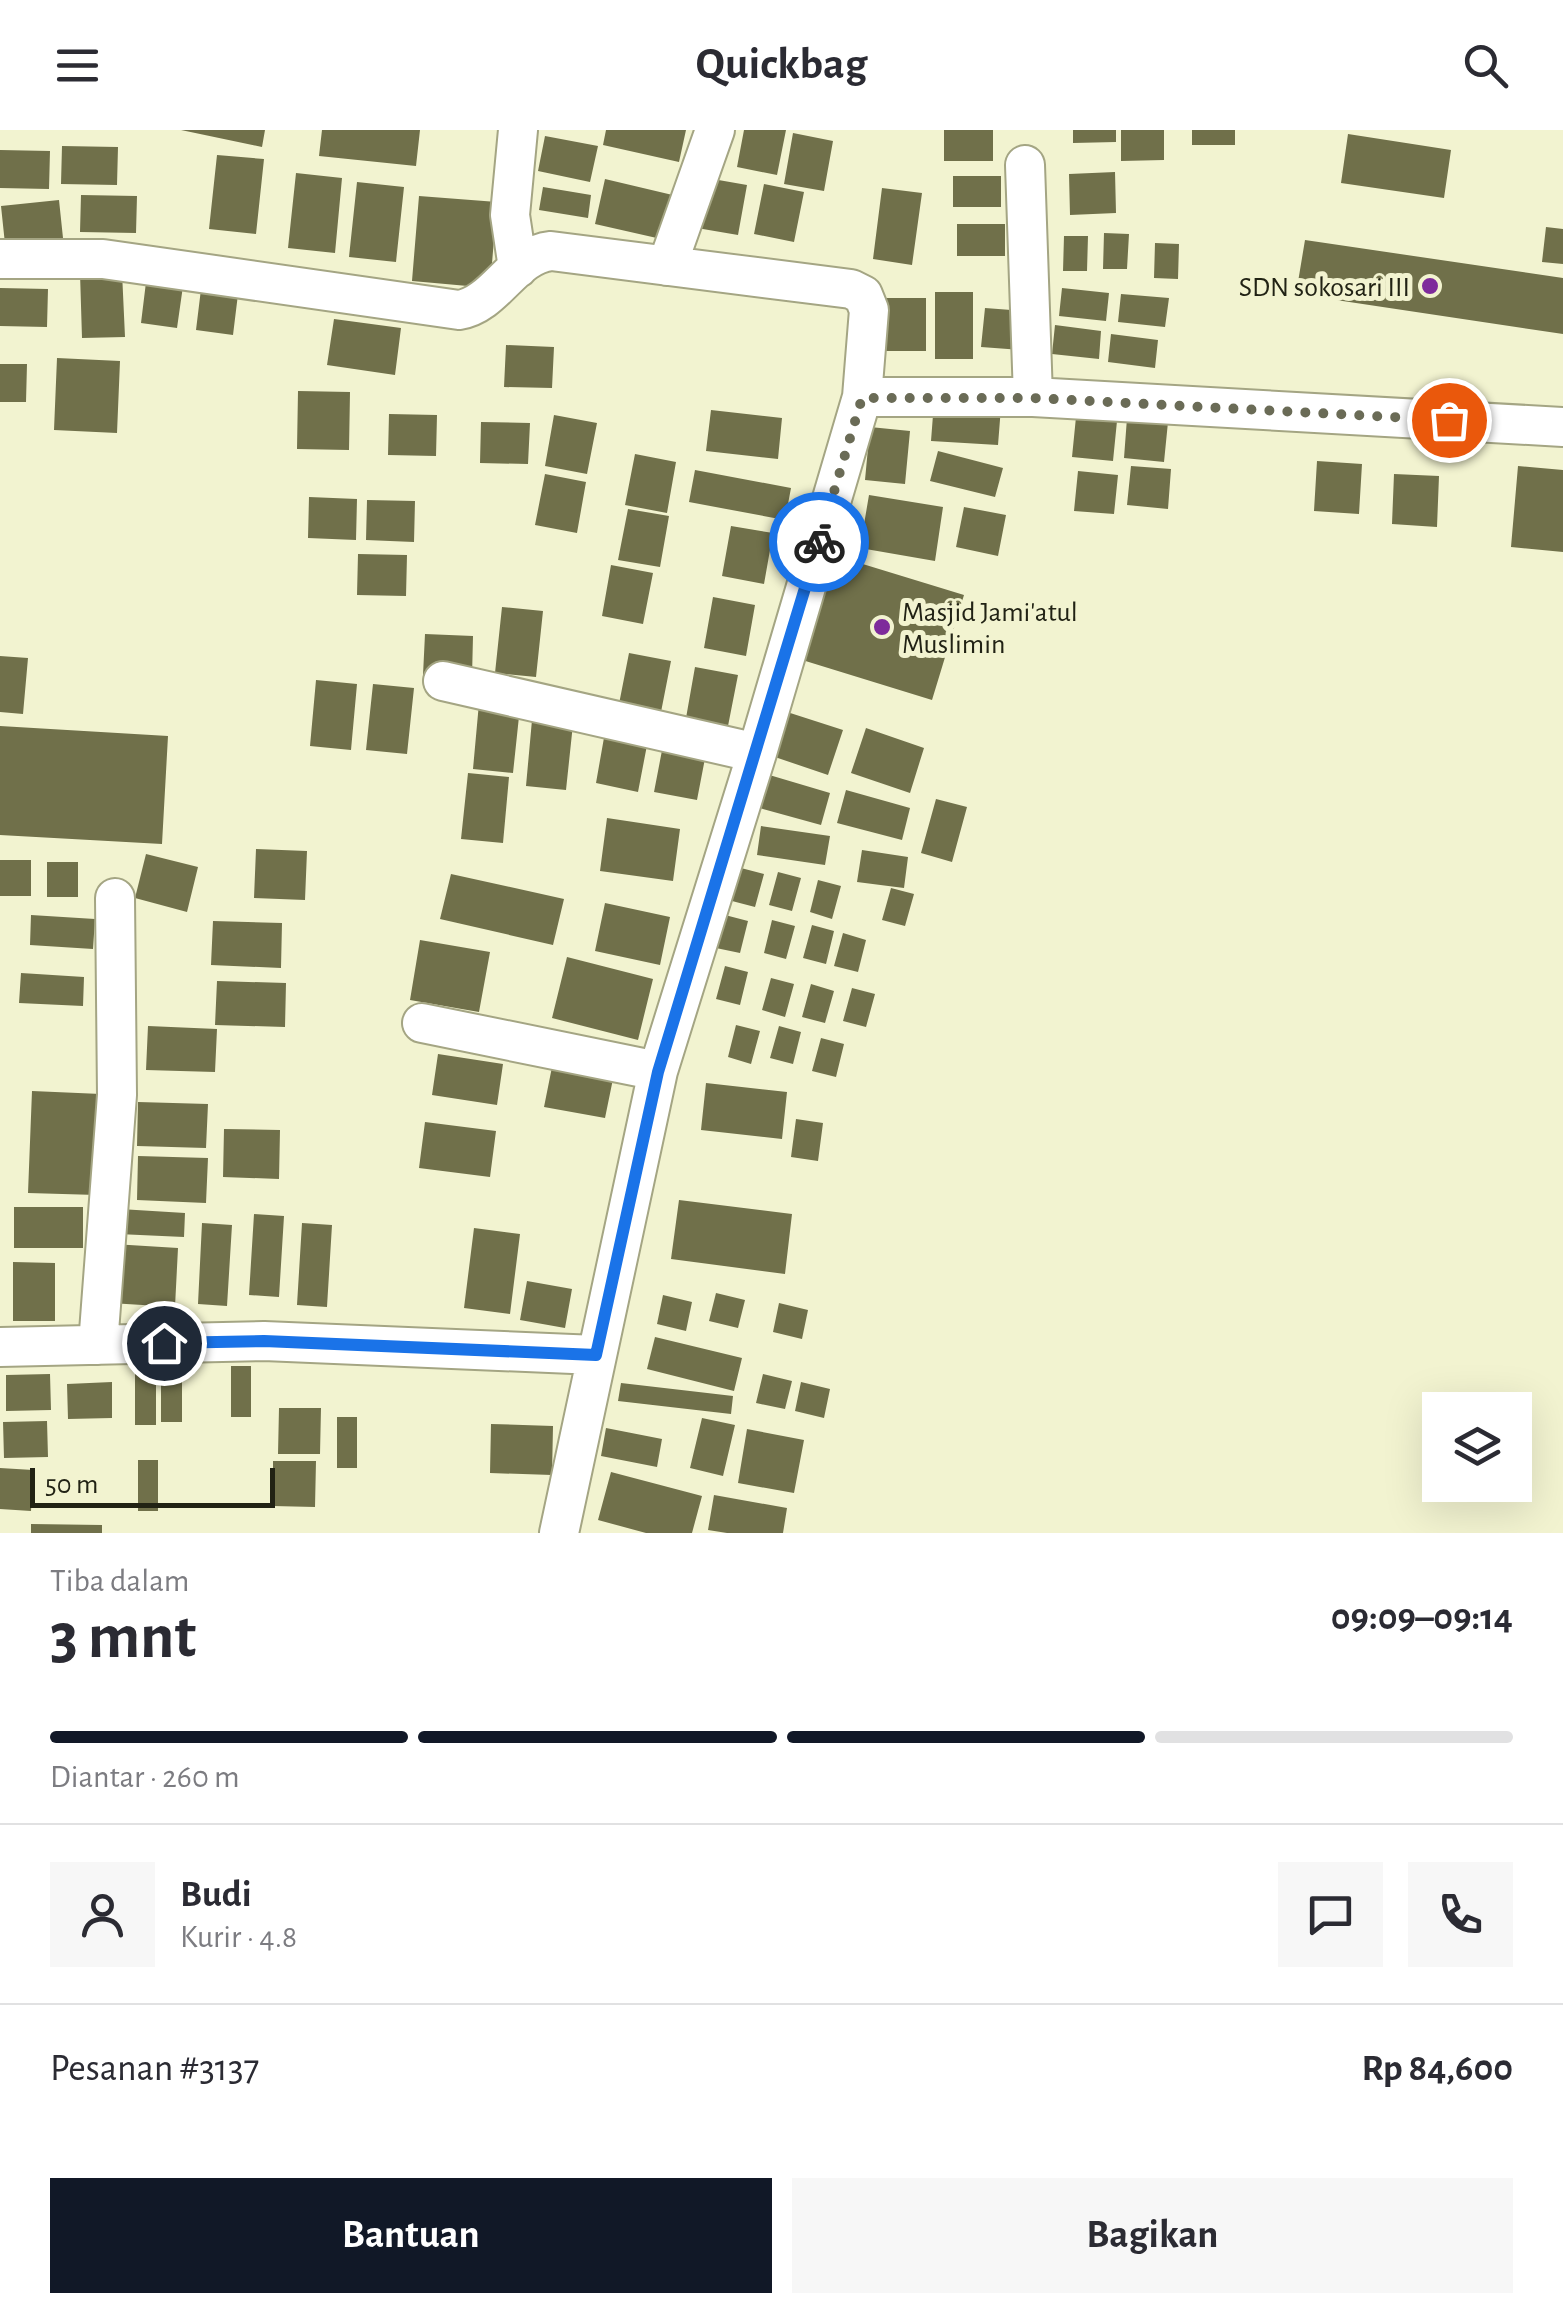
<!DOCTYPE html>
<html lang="id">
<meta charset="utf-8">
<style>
:root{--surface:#fff;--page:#f7f7f7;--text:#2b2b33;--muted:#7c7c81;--line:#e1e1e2;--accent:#111827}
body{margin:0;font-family:"Alegreya Sans",sans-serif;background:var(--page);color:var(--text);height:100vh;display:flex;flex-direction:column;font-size:38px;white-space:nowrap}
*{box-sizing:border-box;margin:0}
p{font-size:32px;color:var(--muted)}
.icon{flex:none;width:55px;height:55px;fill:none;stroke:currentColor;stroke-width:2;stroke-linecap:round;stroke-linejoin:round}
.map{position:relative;height:1403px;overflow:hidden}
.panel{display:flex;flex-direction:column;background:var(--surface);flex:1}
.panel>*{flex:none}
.fabs{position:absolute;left:1422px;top:1262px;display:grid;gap:20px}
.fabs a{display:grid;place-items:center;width:110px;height:110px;border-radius:0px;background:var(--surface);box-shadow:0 10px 40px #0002;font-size:50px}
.scale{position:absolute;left:30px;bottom:25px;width:245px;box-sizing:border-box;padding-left:10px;border:5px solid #212214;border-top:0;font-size:28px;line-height:35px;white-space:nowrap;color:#212214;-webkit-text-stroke:8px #f2f3d0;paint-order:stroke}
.pin{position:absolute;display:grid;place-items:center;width:85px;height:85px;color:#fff;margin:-42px;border:5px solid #fff;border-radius:50%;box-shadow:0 2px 10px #0007}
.courier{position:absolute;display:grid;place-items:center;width:100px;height:100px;margin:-50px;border:8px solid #1a73e8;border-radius:50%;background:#fff;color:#222;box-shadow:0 2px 12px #0007}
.overview em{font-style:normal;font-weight:700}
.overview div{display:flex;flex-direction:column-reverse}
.overview{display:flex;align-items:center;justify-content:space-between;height:170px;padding:0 50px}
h1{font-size:65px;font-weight:700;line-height:75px}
.bar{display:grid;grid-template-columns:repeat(4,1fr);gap:15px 10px;align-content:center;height:120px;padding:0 50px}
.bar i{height:12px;border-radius:8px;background:var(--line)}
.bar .active{background:var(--accent)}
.bar p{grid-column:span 4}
.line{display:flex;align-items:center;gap:25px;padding:0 50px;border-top:2px solid var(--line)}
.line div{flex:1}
.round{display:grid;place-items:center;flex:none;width:105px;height:105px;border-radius:0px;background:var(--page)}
.button{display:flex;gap:20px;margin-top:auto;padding:20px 50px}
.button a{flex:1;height:115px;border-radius:0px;background:var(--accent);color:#fff;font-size:40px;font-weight:700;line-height:115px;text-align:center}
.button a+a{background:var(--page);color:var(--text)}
header{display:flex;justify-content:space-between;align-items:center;height:130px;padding:0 50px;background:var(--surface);font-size:45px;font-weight:700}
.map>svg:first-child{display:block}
.building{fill:#70704a}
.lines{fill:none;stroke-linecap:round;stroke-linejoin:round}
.minor-casing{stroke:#a4a583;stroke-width:42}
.minor{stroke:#fff;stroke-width:38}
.done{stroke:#6a6b56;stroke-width:10;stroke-dasharray:0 18}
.route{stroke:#1a73e8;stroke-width:12}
.poi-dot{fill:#7e2b9b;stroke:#f2f3d0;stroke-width:4}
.labels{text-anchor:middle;stroke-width:10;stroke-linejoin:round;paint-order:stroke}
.poi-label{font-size:28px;fill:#212214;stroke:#f2f3d0;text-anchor:end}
</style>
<header><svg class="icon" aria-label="menu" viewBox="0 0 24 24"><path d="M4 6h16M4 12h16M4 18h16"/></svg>Quickbag<svg class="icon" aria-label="search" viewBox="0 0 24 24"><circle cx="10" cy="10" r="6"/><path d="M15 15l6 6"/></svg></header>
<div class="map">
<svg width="1563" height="1403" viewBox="0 0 1563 1403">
<rect width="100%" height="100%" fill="#f2f3d0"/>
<path class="building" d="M 181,0 L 265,0 L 262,17 Z
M 322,0 L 420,0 L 416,36 L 319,26 Z
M 606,0 L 686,0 L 679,32 L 603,15 Z
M 744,0 L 786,0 L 777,45 L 737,37 Z
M 944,0 L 993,0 L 993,31 L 944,31 Z
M 1073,0 L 1116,0 L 1116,12 L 1073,13 Z
M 1121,0 L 1164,0 L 1164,30 L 1121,31 Z
M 1192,0 L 1235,0 L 1235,15 L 1192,15 Z
M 793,3 L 833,11 L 824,61 L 784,54 Z
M 1348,4 L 1451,20 L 1444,68 L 1341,53 Z
M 545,6 L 598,16 L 590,52 L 538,41 Z
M 62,16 L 118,17 L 117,55 L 61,54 Z
M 0,20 L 50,21 L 49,59 L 0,58 Z
M 217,25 L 264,29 L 256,104 L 209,99 Z
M 1115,42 L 1116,83 L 1070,85 L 1069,44 Z
M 296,43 L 342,48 L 335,123 L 288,118 Z
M 953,46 L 1001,46 L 1001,77 L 953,77 Z
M 707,48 L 747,55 L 738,105 L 697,98 Z
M 605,49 L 681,67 L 670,111 L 595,94 Z
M 357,52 L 404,57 L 396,132 L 349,127 Z
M 764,54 L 804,62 L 794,112 L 754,104 Z
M 543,57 L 591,65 L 588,88 L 539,80 Z
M 882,58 L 922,63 L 912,135 L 873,129 Z
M 81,65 L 137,66 L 136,103 L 80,102 Z
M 419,66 L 497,72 L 490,158 L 412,151 Z
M 59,70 L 63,108 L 5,114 L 1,76 Z
M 957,94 L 1005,94 L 1005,126 L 957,126 Z
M 1546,97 L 1563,99 L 1563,134 L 1542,132 Z
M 1104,103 L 1129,104 L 1127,139 L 1103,139 Z
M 1064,106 L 1088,106 L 1087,141 L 1063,141 Z
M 1305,110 L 1563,148 L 1563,204 L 1296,164 Z
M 1155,113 L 1179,114 L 1178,149 L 1154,148 Z
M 122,142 L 125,207 L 82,208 L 80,143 Z
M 147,144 L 184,149 L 177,198 L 141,193 Z
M 202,151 L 239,156 L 233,205 L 196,200 Z
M 0,158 L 48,159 L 47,197 L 0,196 Z
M 1062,158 L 1109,163 L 1106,191 L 1059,186 Z
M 935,162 L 973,162 L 973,229 L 935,229 Z
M 1121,164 L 1169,168 L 1165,197 L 1118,192 Z
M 884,168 L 926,168 L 926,221 L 884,221 Z
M 985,178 L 1025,181 L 1022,220 L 981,217 Z
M 334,189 L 401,198 L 395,245 L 327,235 Z
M 1055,195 L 1101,201 L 1099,229 L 1052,224 Z
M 1111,204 L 1158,210 L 1155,238 L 1108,232 Z
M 506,215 L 554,217 L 552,258 L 504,257 Z
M 57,228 L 120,231 L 117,303 L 54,300 Z
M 0,234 L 27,234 L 26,272 L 0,272 Z
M 298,261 L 350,262 L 349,320 L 297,319 Z
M 934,272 L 1001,277 L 998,315 L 931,311 Z
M 711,280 L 782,288 L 778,329 L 706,321 Z
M 389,284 L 437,285 L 436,326 L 388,325 Z
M 554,285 L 597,293 L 587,344 L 545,336 Z
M 1076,287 L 1117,291 L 1113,331 L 1072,327 Z
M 1127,288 L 1168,292 L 1164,332 L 1124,328 Z
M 481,292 L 530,293 L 528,334 L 480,333 Z
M 870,297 L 910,301 L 905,354 L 865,350 Z
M 938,321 L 1003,338 L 995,367 L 930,351 Z
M 635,324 L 676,332 L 667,383 L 625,375 Z
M 1317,331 L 1362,334 L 1359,384 L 1314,381 Z
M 1131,336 L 1171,339 L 1168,379 L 1127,375 Z
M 1518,336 L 1563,340 L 1563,422 L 1511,417 Z
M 695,340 L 791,358 L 785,390 L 689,372 Z
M 1078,341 L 1118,345 L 1114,384 L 1074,381 Z
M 545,344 L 586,352 L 577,403 L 535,395 Z
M 1394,344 L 1439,346 L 1437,397 L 1392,394 Z
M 869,365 L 943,377 L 935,431 L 860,418 Z
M 309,367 L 357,369 L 356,410 L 308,408 Z
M 367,370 L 415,371 L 414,412 L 366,410 Z
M 964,377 L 1006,385 L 998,426 L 956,417 Z
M 628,379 L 669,386 L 660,437 L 618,430 Z
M 731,396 L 773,403 L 764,454 L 722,446 Z
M 358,424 L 407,425 L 406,466 L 357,465 Z
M 830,424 L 964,465 L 932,570 L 799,529 Z
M 611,435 L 653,443 L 643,494 L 602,486 Z
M 713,467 L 755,475 L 746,526 L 704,518 Z
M 502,477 L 543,481 L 536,547 L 495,543 Z
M 425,504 L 473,506 L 472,547 L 423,545 Z
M 629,523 L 671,531 L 661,582 L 619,574 Z
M 0,526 L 28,528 L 23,584 L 0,582 Z
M 695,537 L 738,545 L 728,596 L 686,588 Z
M 316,550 L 357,554 L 351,620 L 310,616 Z
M 373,554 L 414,558 L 407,624 L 366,620 Z
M 479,573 L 520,577 L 513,643 L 473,639 Z
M 784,581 L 843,600 L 828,645 L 769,625 Z
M 532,590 L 573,594 L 566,660 L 526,656 Z
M 0,596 L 168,606 L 162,714 L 0,705 Z
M 866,598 L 924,618 L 910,663 L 851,643 Z
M 605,602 L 648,610 L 638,662 L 596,653 Z
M 664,610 L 707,618 L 697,670 L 654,662 Z
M 468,643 L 509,647 L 503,713 L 461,709 Z
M 766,644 L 830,663 L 821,695 L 756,677 Z
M 846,660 L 910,678 L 902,710 L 837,693 Z
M 936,669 L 967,677 L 952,732 L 921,723 Z
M 607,688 L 680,699 L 673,751 L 600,741 Z
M 761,696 L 830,706 L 825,735 L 757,725 Z
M 256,719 L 307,721 L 305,770 L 254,768 Z
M 862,720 L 908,727 L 904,758 L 857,752 Z
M 146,724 L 198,737 L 187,782 L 135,768 Z
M 0,730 L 31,730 L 31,766 L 0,766 Z
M 47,732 L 78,732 L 78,767 L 47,767 Z
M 741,738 L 764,744 L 755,777 L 732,771 Z
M 778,742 L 801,748 L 792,781 L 769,775 Z
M 451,744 L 564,769 L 553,815 L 440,789 Z
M 818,750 L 841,756 L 832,789 L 810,782 Z
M 891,758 L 914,764 L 905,796 L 882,790 Z
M 605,773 L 670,787 L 660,835 L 595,821 Z
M 31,785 L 95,789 L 93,819 L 30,815 Z
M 725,785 L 748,791 L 740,823 L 716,818 Z
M 772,790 L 795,796 L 786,829 L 764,823 Z
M 213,791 L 282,793 L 281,838 L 211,835 Z
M 812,795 L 834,801 L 826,834 L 803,828 Z
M 843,803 L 866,810 L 858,842 L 834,836 Z
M 420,810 L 490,822 L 479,882 L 410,870 Z
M 567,827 L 653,849 L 638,910 L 552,888 Z
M 725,836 L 748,842 L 740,875 L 716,869 Z
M 21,843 L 84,847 L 83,876 L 19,873 Z
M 771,848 L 794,854 L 785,887 L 762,880 Z
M 217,851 L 286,853 L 285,897 L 215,895 Z
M 811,854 L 834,861 L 825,893 L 802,887 Z
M 852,858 L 875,864 L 866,897 L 843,891 Z
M 736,895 L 760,901 L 751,934 L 728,927 Z
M 148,896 L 217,899 L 215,942 L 146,940 Z
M 779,896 L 801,902 L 793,934 L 770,928 Z
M 821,908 L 844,914 L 836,947 L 812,941 Z
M 438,924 L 503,934 L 497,975 L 432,965 Z
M 553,932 L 614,944 L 605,988 L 544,977 Z
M 706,953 L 787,962 L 782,1009 L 701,1000 Z
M 32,961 L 101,964 L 97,1065 L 28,1063 Z
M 138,972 L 208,974 L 206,1018 L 137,1016 Z
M 796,989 L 823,993 L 818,1031 L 791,1027 Z
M 425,992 L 496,1001 L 490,1047 L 419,1038 Z
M 224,999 L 280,1000 L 279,1049 L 223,1047 Z
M 138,1026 L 208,1028 L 206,1073 L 137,1070 Z
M 679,1070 L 792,1084 L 785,1144 L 671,1129 Z
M 14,1077 L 83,1077 L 83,1118 L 14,1118 Z
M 120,1079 L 185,1083 L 184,1107 L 118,1104 Z
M 254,1084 L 284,1086 L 279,1167 L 249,1165 Z
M 202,1093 L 232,1095 L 227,1176 L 198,1174 Z
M 302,1093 L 332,1095 L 327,1177 L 297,1175 Z
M 474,1098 L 520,1104 L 510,1184 L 464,1178 Z
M 113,1114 L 178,1118 L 175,1177 L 110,1173 Z
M 13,1132 L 55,1133 L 55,1191 L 13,1191 Z
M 527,1151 L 572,1159 L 565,1198 L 520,1190 Z
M 716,1163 L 745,1170 L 738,1198 L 709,1191 Z
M 663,1165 L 692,1172 L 686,1201 L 657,1194 Z
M 779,1173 L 808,1180 L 802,1209 L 773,1202 Z
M 655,1207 L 742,1228 L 734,1261 L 647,1239 Z
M 231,1236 L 251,1236 L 251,1287 L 231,1287 Z
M 161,1241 L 182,1241 L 182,1292 L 161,1292 Z
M 50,1244 L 51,1280 L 6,1281 L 6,1245 Z
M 135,1244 L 156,1244 L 156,1295 L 135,1295 Z
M 763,1244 L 792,1251 L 785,1279 L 756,1273 Z
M 112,1252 L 112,1288 L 68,1289 L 67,1254 Z
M 801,1252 L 830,1259 L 824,1288 L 795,1281 Z
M 621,1253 L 733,1266 L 731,1284 L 618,1271 Z
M 279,1278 L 321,1278 L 320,1324 L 278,1324 Z
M 337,1287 L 357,1287 L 357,1338 L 337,1338 Z
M 702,1288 L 735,1295 L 723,1346 L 690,1338 Z
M 47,1291 L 48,1327 L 4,1328 L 3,1292 Z
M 491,1294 L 553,1296 L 552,1345 L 490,1343 Z
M 606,1298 L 662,1309 L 657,1337 L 601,1326 Z
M 747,1299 L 804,1310 L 794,1363 L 738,1353 Z
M 138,1330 L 158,1330 L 158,1381 L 138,1381 Z
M 273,1331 L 316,1331 L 315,1377 L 273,1376 Z
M 0,1338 L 33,1340 L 31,1381 L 0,1379 Z
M 611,1342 L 702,1366 L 692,1403 L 646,1403 L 598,1390 Z
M 714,1365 L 787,1378 L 783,1403 L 727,1403 L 708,1400 Z
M 31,1394 L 102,1395 L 102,1403 L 31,1403 Z"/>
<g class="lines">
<defs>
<path id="minor" d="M 518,0 L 510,85 L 518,138
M 1025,35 L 1033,267
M 0,129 L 103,129 L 459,180 C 496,174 513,125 551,121 L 851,159 L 863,165 L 869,180 L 862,267 L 757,623 L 658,941 L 559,1403
M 667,136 L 715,0
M 862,267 L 1033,267 L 1563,297
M 443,551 L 757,623
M 422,893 L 658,941
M 98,1215 L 117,965 L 115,768
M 0,1217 L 264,1211 L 596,1225"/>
</defs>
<use href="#minor" class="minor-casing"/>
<use href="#minor" class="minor"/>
</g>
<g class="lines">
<path class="done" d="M 819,412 L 862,268 L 1033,268 L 1449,290"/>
<path class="route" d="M 164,1213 L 264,1211 L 596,1225 L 658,942 L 819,412"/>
</g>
<g class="poi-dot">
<circle cx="1430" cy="156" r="10"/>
<circle cx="882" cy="497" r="10"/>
</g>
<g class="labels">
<g class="poi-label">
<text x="1410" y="166">SDN sokosari III</text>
<text x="902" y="491" text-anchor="start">Masjid Jami'atul<tspan x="902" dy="32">Muslimin</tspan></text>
</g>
</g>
</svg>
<div class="fabs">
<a><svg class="icon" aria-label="layers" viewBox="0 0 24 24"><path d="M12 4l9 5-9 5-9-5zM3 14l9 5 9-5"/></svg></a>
</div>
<div class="scale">50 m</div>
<div class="pin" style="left:1449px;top:290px;background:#ea580c"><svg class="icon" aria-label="bag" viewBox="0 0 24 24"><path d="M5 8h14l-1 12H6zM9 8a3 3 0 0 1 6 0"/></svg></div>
<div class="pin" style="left:164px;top:1213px;background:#1f2937"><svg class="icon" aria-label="home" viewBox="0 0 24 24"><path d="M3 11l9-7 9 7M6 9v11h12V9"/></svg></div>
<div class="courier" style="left:819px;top:412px"><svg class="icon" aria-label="bike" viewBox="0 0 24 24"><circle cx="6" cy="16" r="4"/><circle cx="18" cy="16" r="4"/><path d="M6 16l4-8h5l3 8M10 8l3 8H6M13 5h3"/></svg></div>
</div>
<section class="panel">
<div class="overview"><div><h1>3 mnt</h1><p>Tiba dalam</p></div><em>09:09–09:14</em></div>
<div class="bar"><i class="active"></i><i class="active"></i><i class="active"></i><i></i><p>Diantar · 260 m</p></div>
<div class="line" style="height:180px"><a class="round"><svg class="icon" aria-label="person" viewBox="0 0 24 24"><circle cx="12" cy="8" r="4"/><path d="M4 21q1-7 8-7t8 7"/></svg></a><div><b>Budi</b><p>Kurir · 4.8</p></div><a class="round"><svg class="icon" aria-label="chat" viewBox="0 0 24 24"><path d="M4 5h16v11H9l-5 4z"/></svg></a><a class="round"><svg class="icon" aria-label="phone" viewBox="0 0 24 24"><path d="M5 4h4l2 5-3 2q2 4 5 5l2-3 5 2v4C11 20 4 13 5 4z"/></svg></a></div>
<div class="line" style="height:130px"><div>Pesanan #3137</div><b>Rp 84,600</b></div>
<div class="button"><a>Bantuan</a><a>Bagikan</a></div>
</section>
